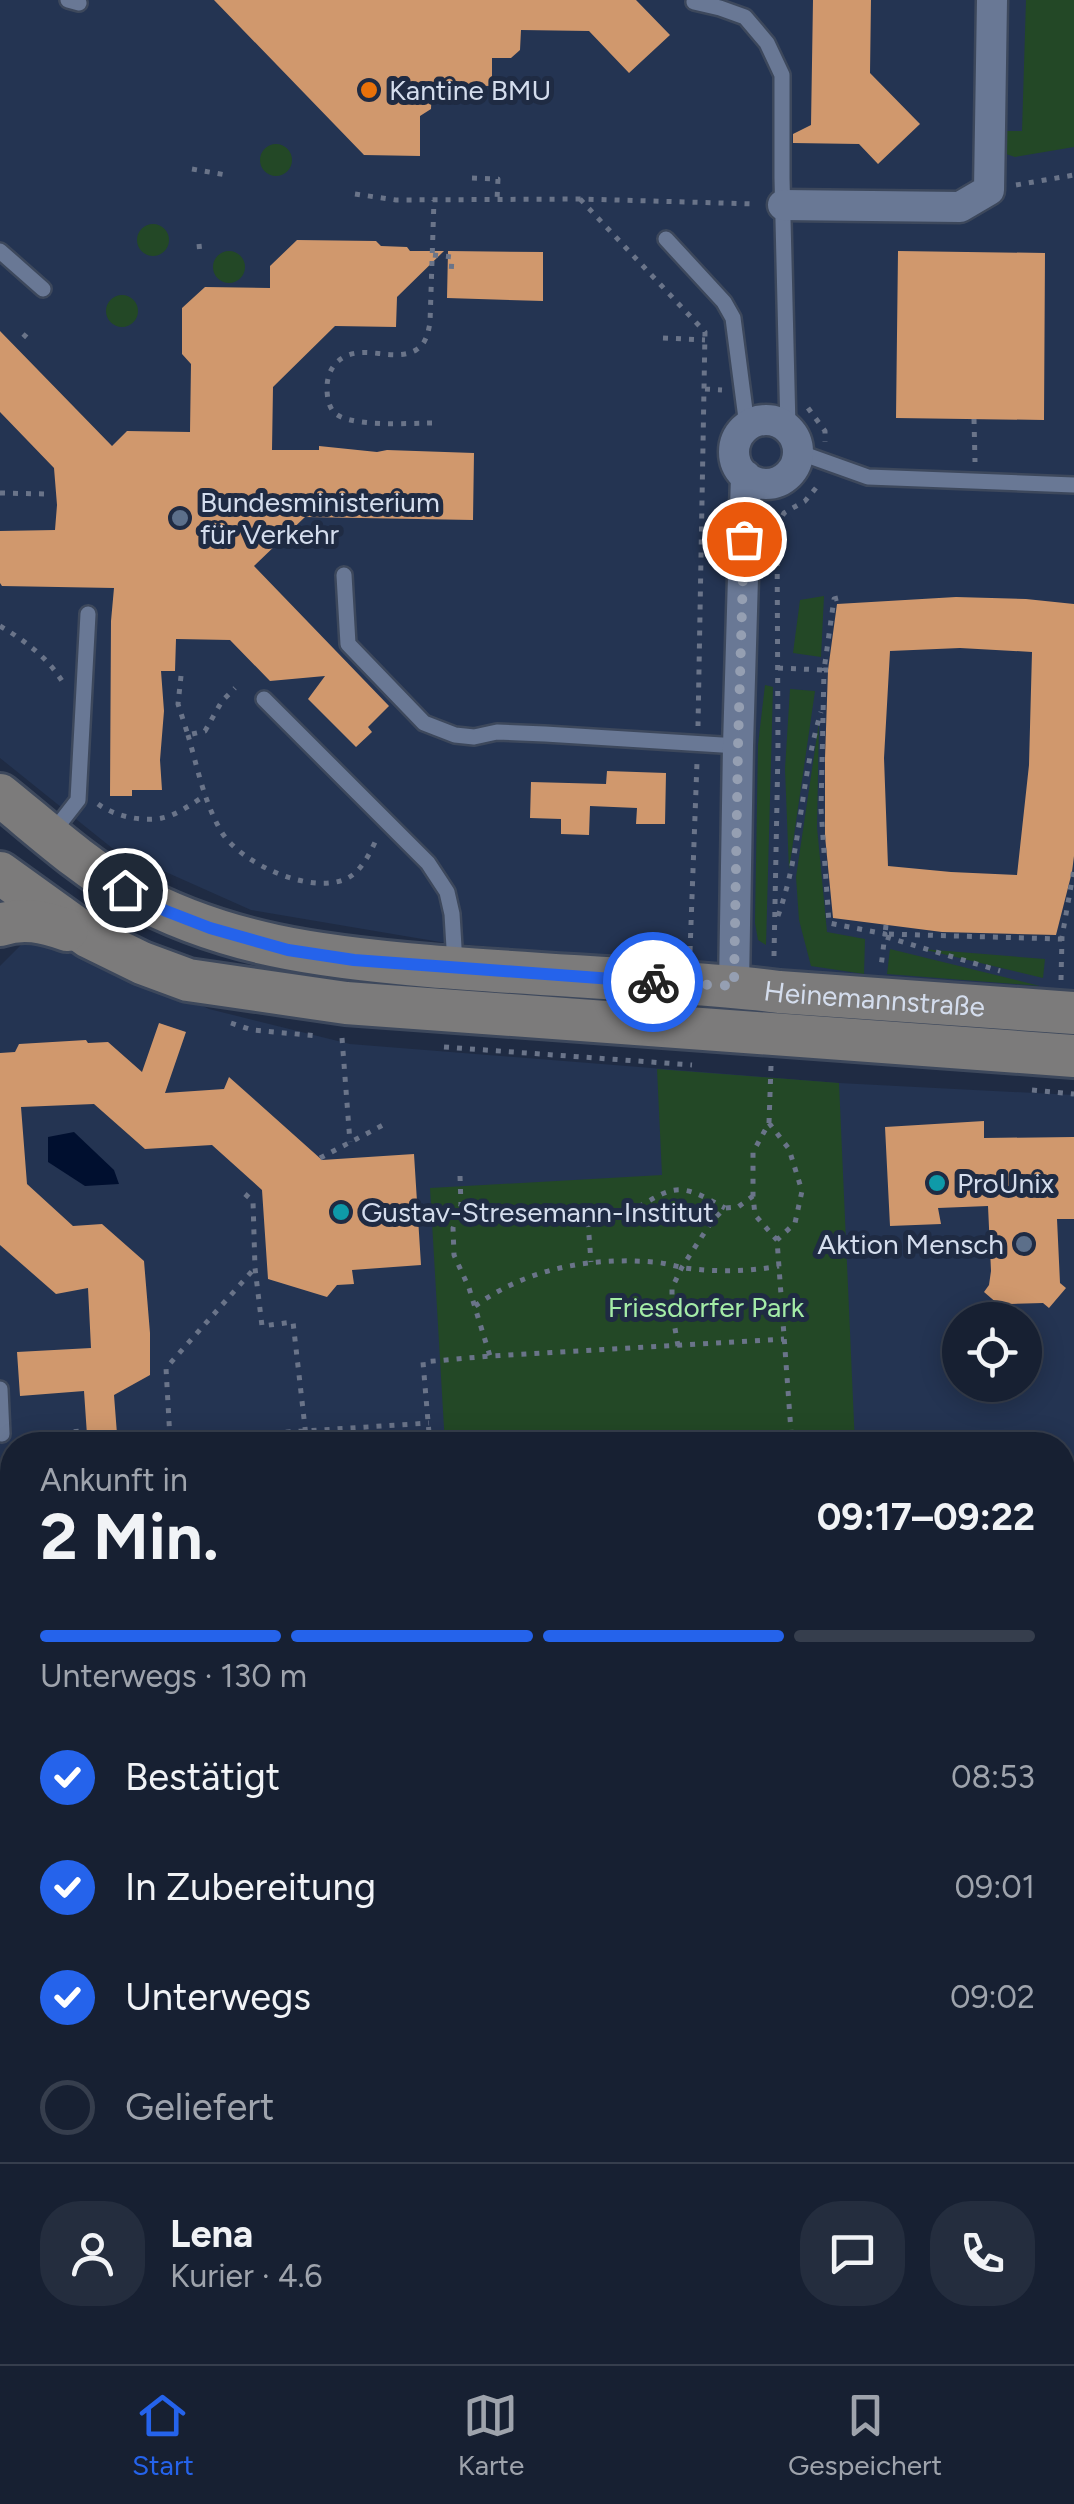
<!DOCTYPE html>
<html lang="de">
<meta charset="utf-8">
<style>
:root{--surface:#172032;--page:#242d3e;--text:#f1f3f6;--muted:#9ea3ac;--line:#363e4d;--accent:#2563eb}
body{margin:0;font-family:Figtree,sans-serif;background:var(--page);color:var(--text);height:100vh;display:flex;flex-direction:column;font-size:38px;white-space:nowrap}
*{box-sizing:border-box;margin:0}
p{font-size:32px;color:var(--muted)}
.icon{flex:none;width:55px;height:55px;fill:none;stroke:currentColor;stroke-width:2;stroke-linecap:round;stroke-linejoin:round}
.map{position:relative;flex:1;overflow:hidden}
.sheet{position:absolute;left:0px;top:1432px;width:1075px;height:932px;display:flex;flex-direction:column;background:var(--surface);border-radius:40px 40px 0 0;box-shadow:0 5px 25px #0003,0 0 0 2px var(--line)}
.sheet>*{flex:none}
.tools{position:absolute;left:942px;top:1302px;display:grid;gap:20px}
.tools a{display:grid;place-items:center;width:100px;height:100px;border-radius:50%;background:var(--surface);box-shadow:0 5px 25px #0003,0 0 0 2px var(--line);font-size:50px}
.pin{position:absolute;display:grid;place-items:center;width:85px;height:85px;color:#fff;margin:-42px;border:5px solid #fff;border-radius:50%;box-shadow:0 2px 10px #0007}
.courier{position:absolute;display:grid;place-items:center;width:100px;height:100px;margin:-50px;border:8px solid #2563eb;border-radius:50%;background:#fff;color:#222;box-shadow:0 2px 12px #0007}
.head em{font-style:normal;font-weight:700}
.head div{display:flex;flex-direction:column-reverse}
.head{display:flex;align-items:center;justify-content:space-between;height:170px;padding:0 40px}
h1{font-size:65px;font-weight:700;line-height:75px}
.bar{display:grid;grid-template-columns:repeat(4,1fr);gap:15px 10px;align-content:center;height:120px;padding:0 40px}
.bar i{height:12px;border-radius:8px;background:var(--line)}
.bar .on{background:var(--accent)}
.bar p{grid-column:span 4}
.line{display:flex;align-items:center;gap:25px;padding:0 40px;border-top:2px solid var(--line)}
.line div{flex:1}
.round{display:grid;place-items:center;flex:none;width:105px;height:105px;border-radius:40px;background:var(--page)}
ol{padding:0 40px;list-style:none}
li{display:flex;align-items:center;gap:30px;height:110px}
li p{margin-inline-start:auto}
li .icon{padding:10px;border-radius:50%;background:var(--accent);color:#fff;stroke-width:4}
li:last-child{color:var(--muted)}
li i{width:55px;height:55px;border:5px solid var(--line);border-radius:50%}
.tab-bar{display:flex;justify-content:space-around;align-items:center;height:140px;border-top:2px solid var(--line);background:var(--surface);font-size:28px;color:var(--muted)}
.tab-bar a{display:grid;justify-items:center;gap:5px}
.tab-bar .on{color:var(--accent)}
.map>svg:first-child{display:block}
.built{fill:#243452;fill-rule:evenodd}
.green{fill:#234826}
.water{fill:#000f2f}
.building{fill:#d0986d;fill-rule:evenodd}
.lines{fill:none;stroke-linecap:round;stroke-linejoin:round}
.service-casing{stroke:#3d485c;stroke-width:20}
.minor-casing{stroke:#3d485c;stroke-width:35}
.secondary-casing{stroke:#3d485c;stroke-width:48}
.path{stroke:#6a7489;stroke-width:5;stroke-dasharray:5 8;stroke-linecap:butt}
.service{stroke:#697895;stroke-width:15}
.minor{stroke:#697895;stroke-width:30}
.secondary{stroke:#7c7b7b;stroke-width:42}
.done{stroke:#959fb2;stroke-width:10;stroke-dasharray:0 18}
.route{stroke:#2563eb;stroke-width:12}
.food-dot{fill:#e8710a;stroke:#1f2b43;stroke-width:4}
.service-dot{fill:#5c6f8a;stroke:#1f2b43;stroke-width:4}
.culture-dot{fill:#0f9aa8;stroke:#1f2b43;stroke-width:4}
.labels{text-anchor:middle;stroke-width:10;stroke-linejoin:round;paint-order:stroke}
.poi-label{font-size:28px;fill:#d4dded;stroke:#1f2b43;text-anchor:start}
.street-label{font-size:28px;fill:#d4dded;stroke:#1f2b43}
.park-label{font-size:28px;fill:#a4eca7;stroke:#1f2b43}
</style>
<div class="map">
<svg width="1074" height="2364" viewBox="0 0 1074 2364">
<rect width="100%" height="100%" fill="#1f2b43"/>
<path class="built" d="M 0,0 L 1074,0 L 1074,995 L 446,943 L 251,910 L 112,848 L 0,758 Z
M 22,944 L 82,948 L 209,1009 L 350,1044 L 839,1083 L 1074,1095 L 1074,1488 L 1063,1489 L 1062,1445 L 12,1445 L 12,1554 L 0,1555 L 0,966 ZM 960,1320 L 1025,1320 L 1025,1385 L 960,1385 Z"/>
<path class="green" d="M 1026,0 L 1074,0 L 1074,147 L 1015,157 L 1003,153 L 1003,131 L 1022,131 Z
M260 160a16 16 0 1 1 32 0a16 16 0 1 1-32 0Z
M137 240a16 16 0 1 1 32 0a16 16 0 1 1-32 0Z
M213 267a16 16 0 1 1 32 0a16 16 0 1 1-32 0Z
M106 311a16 16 0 1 1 32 0a16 16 0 1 1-32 0Z
M 824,596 L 821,657 L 793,653 L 800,600 Z
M 765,685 L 773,687 L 766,945 L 758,940 L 755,923 L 758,745 Z
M 790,689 L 815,691 L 789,870 L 785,769 Z
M 819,722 L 817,827 L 827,932 L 865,939 L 864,974 L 811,966 L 799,920 L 796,877 Z
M 890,949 L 1040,986 L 887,974 Z
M 922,949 L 1045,959 L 1043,978 Z
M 657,1069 L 839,1083 L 855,1445 L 445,1445 L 430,1188 L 662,1175 Z"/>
<path class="water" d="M 74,1132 L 114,1170 L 119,1184 L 85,1186 L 48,1162 L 48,1137 Z"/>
<path class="building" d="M 214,0 L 636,0 L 670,35 L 629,73 L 589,31 L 521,30 L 520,50 L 511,58 L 492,58 L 492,86 L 432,85 L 431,109 L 420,116 L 420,156 L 364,155 Z
M 813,0 L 871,0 L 870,73 L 920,124 L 878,164 L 859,144 L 793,143 L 793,134 L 811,125 Z
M 297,240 L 376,241 L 381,246 L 407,247 L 410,251 L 444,251 L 397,297 L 396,327 L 335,326 L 273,387 L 272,450 L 319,450 L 319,446 L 377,452 L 387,450 L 474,453 L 473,520 L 305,517 L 254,566 L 389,706 L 368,727 L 372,732 L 356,747 L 308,699 L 325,676 L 270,681 L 230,640 L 176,639 L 175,671 L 161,671 L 164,711 L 160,760 L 162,790 L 132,790 L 132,796 L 110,796 L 111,621 L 114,588 L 2,586 L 0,583 L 0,531 L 55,530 L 57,505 L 54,468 L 0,412 L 0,331 L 112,446 L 127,431 L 190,432 L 191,364 L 182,354 L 182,308 L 205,287 L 270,288 L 270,266 Z
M 448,251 L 543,252 L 543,301 L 447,298 Z
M 898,251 L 1045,253 L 1044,420 L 896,418 Z
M 956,597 L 1026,599 L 1074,604 L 1074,856 L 1072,872 L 1056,935 L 942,932 L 833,918 L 825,836 L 825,758 L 828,670 L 837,604 ZM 960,648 L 1032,652 L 1029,765 L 1017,875 L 951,872 L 888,866 L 884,758 L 890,651 Z
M 607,771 L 666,773 L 665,824 L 636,824 L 637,808 L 590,806 L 589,835 L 561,834 L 561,819 L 530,818 L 531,782 L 606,784 Z
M 159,1023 L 186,1032 L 165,1093 L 224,1089 L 229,1077 L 322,1160 L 414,1154 L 421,1265 L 352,1270 L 354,1284 L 337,1285 L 327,1297 L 268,1279 L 262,1190 L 212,1145 L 145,1149 L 94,1104 L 21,1107 L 27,1184 L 73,1226 L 102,1224 L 144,1261 L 150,1333 L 150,1375 L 114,1395 L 117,1434 L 87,1435 L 84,1391 L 20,1396 L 17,1352 L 91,1348 L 88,1288 L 56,1294 L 0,1245 L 0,1053 L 15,1052 L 19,1044 L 86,1040 L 88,1043 L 108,1042 L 142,1072 Z
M 984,1121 L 984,1138 L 1074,1137 L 1074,1219 L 1057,1219 L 1060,1283 L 1066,1288 L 1049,1308 L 1043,1303 L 1010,1304 L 1005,1310 L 984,1292 L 989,1285 L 991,1271 L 988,1206 L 938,1208 L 941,1224 L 890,1226 L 885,1127 Z"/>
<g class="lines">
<defs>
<path id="service" d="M 68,0 L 79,3
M 694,2 L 720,8 L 745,17 L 767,43 L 782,75 L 782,178 L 788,428
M 666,239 L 724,302 L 733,318 L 747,426
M 0,251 L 43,289
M 798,452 L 868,477 L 1074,485
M 344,575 L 348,644 L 424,723 L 455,735 L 474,737 L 497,732 L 545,734 L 738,746
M 264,699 L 428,863 L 447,892 L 452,914 L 455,964
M 53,832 L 78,800 L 88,614
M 0,1389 L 2,1434
M 0,2222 L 12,2221"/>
<path id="minor" d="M 783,205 L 960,207 L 989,190 L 992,0
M734 452a32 32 0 1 1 64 0a32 32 0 1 1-64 0Z
M 734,986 L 738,746 L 746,476
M 1062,1681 L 1065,1671
M 1062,1952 L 1074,1960
M 0,2119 L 12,2118
M 0,2334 L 3,2364
M 625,2352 L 630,2364"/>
<g id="secondary">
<path id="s1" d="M 0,795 C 41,828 82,866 128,892 C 224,945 322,957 429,966 C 502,972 576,976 650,981 C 693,984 736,986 779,992 L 1074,1013"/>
<path d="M 0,873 L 89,937 L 142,963 L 188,980 L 346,1003 L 1074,1056"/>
<path d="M 0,925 C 24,917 44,922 67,930"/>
</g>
</defs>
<use href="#service" class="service-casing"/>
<use href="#minor" class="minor-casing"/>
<use href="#secondary" class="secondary-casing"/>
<path class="path" d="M 192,169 L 226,175
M 472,178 L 498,179 L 497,200
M 1016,185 L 1074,175
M 355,194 L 396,200 L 580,199 L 757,204
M 580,199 L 705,332 L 698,726
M 199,244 L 200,254
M 433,255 L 452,257 L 451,275
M 23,334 L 32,342
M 663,338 L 705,340
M 705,389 L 722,390
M 808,408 L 825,431 L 825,442
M 974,419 L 975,462
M 432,423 C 411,423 345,428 333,411 C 328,405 327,395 327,388 C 327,374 333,362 346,356 C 368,346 395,362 416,350 C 426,344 428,333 430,323 L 434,200
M 0,493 L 45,494
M 0,626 C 24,640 47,657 62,681
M 778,668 L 824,670 L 834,599 L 838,598
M 828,670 L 824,670 L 821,809 L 829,923 L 885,934 L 881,967
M 181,676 L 178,704 L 188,735 L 205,731 L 222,701 L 235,688
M 188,735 C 197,766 204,802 221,831 C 239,863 316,899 351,876 C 363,868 371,851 377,838
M 98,804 C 114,816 141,822 162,818 C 177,815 193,803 206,795
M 778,916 C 802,849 800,780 821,712
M 886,925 L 885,934 L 1062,939
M 886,937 L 1000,971
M 690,951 L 697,762
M 774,956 L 778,749 L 777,526 L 784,513 L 805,501 L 821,482
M 1061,980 L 1062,937 L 1074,869
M 231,1023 L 252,1030 L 318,1036
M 342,1038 L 350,1142
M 444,1047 L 692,1065
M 771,1066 L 769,1123 L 753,1152 L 753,1196 L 755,1215 L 777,1240 L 792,1445
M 1032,1090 L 1074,1094
M 769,1123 L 789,1149 L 802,1191 L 795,1223 L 777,1240
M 320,1158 L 387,1123
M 460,1176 L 461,1205 L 453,1228 L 454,1255 L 469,1288 L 490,1356
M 245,1194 L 253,1201 L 255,1268 L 262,1326 L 293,1322 L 307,1445
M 461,1205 C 495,1201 529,1224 566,1223 C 589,1222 612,1219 633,1209 C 649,1203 664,1188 683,1190 C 698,1192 711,1201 725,1208
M 588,1222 L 591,1262
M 475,1306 C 528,1268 590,1257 654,1262 C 665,1263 675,1266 685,1268 C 717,1272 747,1272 779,1266
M 678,1346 L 672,1311 L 672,1288 L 682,1267 L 712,1221 L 725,1208 L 738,1207 L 753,1196
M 76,1429 L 78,1444 L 107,1443
M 170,1439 L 166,1368 L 253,1270
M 117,1443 L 429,1423
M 430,1445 L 423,1362 L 490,1356 L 784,1339
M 1062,1479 L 1074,1478
M 0,1711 L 12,1710
M 346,2352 L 346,2364
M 238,2355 L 238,2364
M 134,2361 L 134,2364"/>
<use href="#service" class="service"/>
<use href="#minor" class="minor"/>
<use href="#secondary" class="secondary"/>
</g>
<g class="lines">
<path class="done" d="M 653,982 L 734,986 L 738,746 L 744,539"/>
<path class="route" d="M 125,890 L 166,911 L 210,928 L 288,950 L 354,960 L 653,982"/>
</g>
<circle class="food-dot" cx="369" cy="90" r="10"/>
<g class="service-dot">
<circle cx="180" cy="518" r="10"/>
<circle cx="1024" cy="1244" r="10"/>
</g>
<g class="culture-dot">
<circle cx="937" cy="1183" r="10"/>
<circle cx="341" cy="1212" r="10"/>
</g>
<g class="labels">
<g class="poi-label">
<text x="389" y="100">Kantine BMU</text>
<text x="200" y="512">Bundesministerium<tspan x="200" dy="32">für Verkehr</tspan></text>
<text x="957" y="1193">ProUnix</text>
<text x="361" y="1222">Gustav-Stresemann-Institut</text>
<text x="1004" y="1254" text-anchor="end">Aktion Mensch</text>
</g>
<g class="street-label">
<text dy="10" stroke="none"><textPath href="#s1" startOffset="920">Heinemannstraße</textPath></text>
</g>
<g class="park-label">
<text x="706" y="1317">Friesdorfer Park</text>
</g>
</g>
</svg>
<div class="tools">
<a><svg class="icon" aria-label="locate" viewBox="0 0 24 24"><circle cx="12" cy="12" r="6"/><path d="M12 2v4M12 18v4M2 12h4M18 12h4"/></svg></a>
</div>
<div class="pin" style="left:744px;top:539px;background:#ea580c"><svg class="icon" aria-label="bag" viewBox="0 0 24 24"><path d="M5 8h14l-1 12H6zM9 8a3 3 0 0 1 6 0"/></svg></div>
<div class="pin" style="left:125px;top:890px;background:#1f2937"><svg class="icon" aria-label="home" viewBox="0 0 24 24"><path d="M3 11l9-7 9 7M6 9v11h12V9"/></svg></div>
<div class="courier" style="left:653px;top:982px"><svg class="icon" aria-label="bike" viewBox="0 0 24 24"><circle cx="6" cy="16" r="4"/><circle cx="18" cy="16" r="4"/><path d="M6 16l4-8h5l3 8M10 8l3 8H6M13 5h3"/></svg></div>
<section class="sheet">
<div class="head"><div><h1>2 Min.</h1><p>Ankunft in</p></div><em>09:17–09:22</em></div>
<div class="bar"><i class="on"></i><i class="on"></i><i class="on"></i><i></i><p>Unterwegs · 130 m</p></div>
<ol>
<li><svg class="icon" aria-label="check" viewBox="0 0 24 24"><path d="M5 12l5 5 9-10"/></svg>Bestätigt<p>08:53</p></li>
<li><svg class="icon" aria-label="check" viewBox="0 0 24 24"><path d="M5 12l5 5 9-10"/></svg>In Zubereitung<p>09:01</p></li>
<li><svg class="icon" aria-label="check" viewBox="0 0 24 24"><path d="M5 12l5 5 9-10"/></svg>Unterwegs<p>09:02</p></li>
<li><i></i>Geliefert</li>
</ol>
<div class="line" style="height:180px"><a class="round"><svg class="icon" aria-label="person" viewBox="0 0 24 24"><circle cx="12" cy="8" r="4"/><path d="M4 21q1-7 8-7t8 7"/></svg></a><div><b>Lena</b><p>Kurier · 4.6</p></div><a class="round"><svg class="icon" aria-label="chat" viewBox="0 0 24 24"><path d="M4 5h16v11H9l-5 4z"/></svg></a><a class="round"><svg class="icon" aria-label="phone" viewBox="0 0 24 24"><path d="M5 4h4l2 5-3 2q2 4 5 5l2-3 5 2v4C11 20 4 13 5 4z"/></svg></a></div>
</section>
</div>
<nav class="tab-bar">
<a class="on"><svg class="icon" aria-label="home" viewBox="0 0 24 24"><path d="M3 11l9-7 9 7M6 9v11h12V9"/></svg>Start</a>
<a><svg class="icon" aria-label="map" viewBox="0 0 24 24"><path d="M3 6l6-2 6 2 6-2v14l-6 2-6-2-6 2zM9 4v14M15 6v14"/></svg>Karte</a>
<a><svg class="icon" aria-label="saved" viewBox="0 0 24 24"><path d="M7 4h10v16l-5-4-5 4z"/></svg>Gespeichert</a>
</nav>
